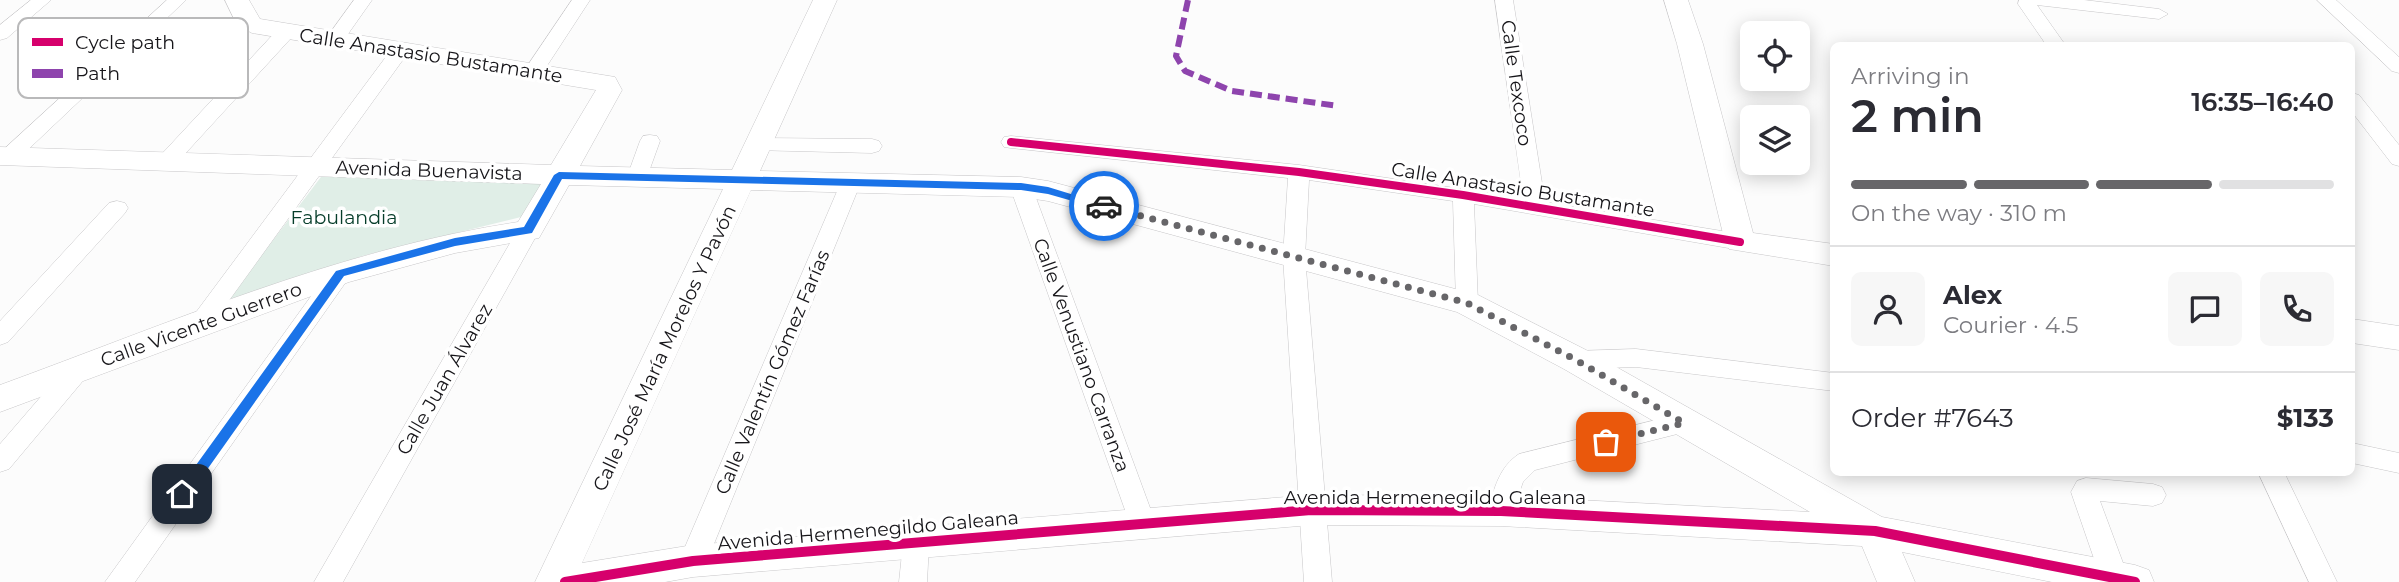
<!DOCTYPE html>
<meta charset="utf-8">
<style>
:root{--surface:#fff;--page:#f7f7f7;--text:#2b2b33;--muted:#7c7c81;--line:#e1e1e2;--accent:#676669}
body{margin:0;font-family:Montserrat,sans-serif;background:var(--page);color:var(--text);height:100vh;display:flex;flex-direction:column;font-size:26px;white-space:nowrap}
*{box-sizing:border-box;margin:0}
p{font-size:23px;color:var(--muted)}
.icon{flex:none;width:38px;height:38px;fill:none;stroke:currentColor;stroke-width:2;stroke-linecap:round;stroke-linejoin:round}
.map{position:relative;flex:1;overflow:hidden}
.side{position:absolute;left:1830px;top:42px;width:525px;height:434px;display:flex;flex-direction:column;background:var(--surface);border-radius:10px;box-shadow:0 4px 18px #0003}
.side>*{flex:none}
.buttons{position:absolute;left:1740px;top:21px;display:grid;gap:14px}
.buttons a{display:grid;place-items:center;width:70px;height:70px;border-radius:10px;background:var(--surface);box-shadow:0 4px 18px #0003;font-size:35px}
.pin{position:absolute;display:grid;place-items:center;width:60px;height:60px;color:#fff;margin:-30px;border-radius:14px;box-shadow:0 4px 10px #0006}
.courier{position:absolute;display:grid;place-items:center;width:70px;height:70px;margin:-35px;border:5px solid #1a73e8;border-radius:50%;background:#fff;color:#222;box-shadow:0 2px 9px #0007}
.headline em{font-style:normal;font-weight:600}
.headline div{display:flex;flex-direction:column-reverse}
.headline{display:flex;align-items:center;justify-content:space-between;height:119px;padding:0 21px}
h1{font-size:46px;font-weight:600;line-height:52px}
.bar{display:grid;grid-template-columns:repeat(4,1fr);gap:10px 7px;align-content:center;height:84px;padding:0 21px}
.bar i{height:9px;border-radius:5px;background:var(--line)}
.bar .on{background:var(--accent)}
.bar p{grid-column:span 4}
.line{display:flex;align-items:center;gap:18px;padding:0 21px;border-top:2px solid var(--line)}
.line div{flex:1}
.round{display:grid;place-items:center;flex:none;width:74px;height:74px;border-radius:10px;background:var(--page)}
.map>svg:first-child{display:block}
.green{fill:#e0eee7}
.lines{fill:none;stroke-linecap:round;stroke-linejoin:round}
.street-casing{stroke:#c7c6c8;stroke-width:1}
.secondary-casing{stroke:#c7c6c8;stroke-width:1}
.street{fill:#fff;fill-rule:evenodd}
.secondary{fill:#fff;fill-rule:evenodd}
.quiet{stroke:#8e44ad;stroke-width:6;stroke-dasharray:12 6;stroke-linecap:butt}
.cycleway-far1-casing{stroke:#fff;stroke-width:11}
.cycleway-casing{stroke:#fff;stroke-width:14}
.cycleway-far1{stroke:#d6006c;stroke-width:8}
.cycleway{stroke:#d6006c;stroke-width:10}
.route{fill:#1a73e8}
.done{stroke:#676669;stroke-width:7;stroke-dasharray:0 12.6}
.labels{text-anchor:middle;stroke-width:7;stroke-linejoin:round;paint-order:stroke}
.street-label{font-size:19px;fill:#17161a;stroke:#fff}
.park-label{font-size:19px;fill:#063d2a;stroke:#fff}
.key{fill:#fff;stroke:#b9b9ba;stroke-width:2}
.key-label{font-size:19px;fill:#17161a}
</style>
<div class="map">
<svg width="2399" height="582" viewBox="0 0 2399 582">
<rect width="100%" height="100%" fill="#fcfcfc"/>
<path class="green" d="M 324,173 L 550,178 L 529,215 L 362,256 L 223,306 Z"/>
<g class="lines">
<defs>
<path id="street" d="M 31,0 L 51,0 L 7,38 L 0,40 L 0,25 Z
M 167,0 L 186,0 L 16,161 L 2,161 L 2,151 Z
M 354,0 L 372,0 L 341,44 L 327,44 L 325,40 Z
M 572,0 L 590,0 L 541,75 L 527,75 L 524,71 Z
M 1495,0 L 1513,0 L 1545,202 L 1740,234 L 1748,237 L 1751,242 L 1748,247 L 1740,250 L 1474,204 L 1478,303 L 1475,309 L 1467,311 L 1459,309 L 1456,303 L 1453,201 L 1309,180 L 1305,257 L 1332,582 L 1304,582 L 1283,257 L 1288,178 L 1011,148 L 1004,147 L 1001,142 L 1004,137 L 1011,136 L 1299,165 L 1523,198 Z
M 2019,0 L 2084,0 L 2159,9 L 2168,14 L 2159,19 L 2037,5 L 2066,46 L 2047,46 L 2018,4 Z
M 2317,0 L 2336,0 L 2399,57 L 2399,73 L 2392,71 Z
M 286,26 L 293,28 L 295,32 L 293,36 L 173,167 L 159,167 L 156,162 L 159,157 L 279,28 Z
M 401,44 L 410,50 L 207,331 L 199,334 L 191,331 L 187,325 L 191,319 L 394,46 Z
M 2352,93 L 2359,95 L 2399,145 L 2399,166 L 2392,164 L 2352,112 Z
M 650,135 L 657,136 L 660,141 L 647,177 L 644,182 L 630,182 L 627,177 L 640,141 L 643,136 Z
M 759,138 L 872,139 L 879,141 L 882,146 L 879,151 L 872,153 L 752,150 L 749,145 L 752,140 Z
M 851,175 L 858,177 L 861,182 L 707,561 L 703,569 L 693,573 L 683,569 L 679,561 L 841,182 L 844,177 Z
M 1021,180 L 1028,182 L 1032,187 L 1156,524 L 1152,532 L 1143,535 L 1134,532 L 1130,524 L 1010,187 L 1014,182 Z
M 117,201 L 125,203 L 128,208 L 125,213 L 8,342 L 0,345 L 0,321 L 109,203 Z
M 528,224 L 536,226 L 539,231 L 343,582 L 314,582 L 517,231 L 520,226 Z
M 340,265 L 348,267 L 351,273 L 348,279 L 135,582 L 105,582 L 332,267 Z
M 1636,349 L 1834,373 L 1834,391 L 1636,367 L 1576,369 L 1568,366 L 1564,360 L 1568,354 L 1576,351 Z
M 78,361 L 87,364 L 90,370 L 87,376 L 9,469 L 0,472 L 0,444 L 69,364 Z
M 1684,413 L 1693,416 L 1696,423 L 1693,430 L 1535,470 L 1523,482 L 1510,519 L 1501,522 L 1492,519 L 1488,511 C 1494,489 1499,467 1519,454 Z
M 2352,443 L 2399,453 L 2399,473 L 2352,463 Z
M 2258,472 L 2284,472 L 2337,582 L 2309,582 Z
M 2086,478 L 2153,484 L 2162,487 L 2166,495 L 2162,503 L 2153,506 L 2100,501 L 2129,579 L 2127,582 L 2103,582 L 2101,579 L 2071,492 L 2077,481 Z
M 916,532 L 926,536 L 929,544 L 927,582 L 899,582 L 903,544 L 906,536 Z"/>
<path id="secondary" d="M 225,0 L 249,0 L 260,19 L 615,77 L 622,90 L 580,166 L 732,170 L 813,0 L 837,0 L 760,171 L 1021,177 L 1048,181 L 1478,295 L 1588,351 L 1882,517 L 2135,565 L 2149,570 L 2154,582 L 2052,582 L 1902,552 L 1915,582 L 1877,582 L 1862,546 L 1501,526 L 1311,525 L 693,577 L 665,582 L 535,582 L 723,189 L 569,185 L 539,238 L 455,253 L 349,282 L 0,412 L 0,385 C 170,323 339,249 518,222 L 541,184 L 0,165 L 0,147 L 551,165 L 596,90 L 252,33 L 237,25 ZM 751,190 L 1021,197 L 1048,201 L 1457,312 L 1564,369 L 1810,512 L 1501,496 L 1311,495 L 693,545 L 582,563 Z
M 1664,0 L 1688,0 L 1703,44 L 1753,233 L 1834,244 L 1834,266 L 1729,249 L 1725,242 L 1677,44 Z
M 2352,319 L 2399,326 L 2399,350 L 2352,343 Z"/>
</defs>
<use href="#street" class="street-casing"/>
<use href="#secondary" class="secondary-casing"/>
<use href="#street" class="street"/>
<use href="#secondary" class="secondary"/>
<path class="quiet" d="M 1188,0 L 1176,56 L 1185,71 L 1232,91 L 1338,106"/>
<defs>
<path id="cycleway-far1" d="M 1011,142 L 1299,172 L 1463,195 L 1740,242"/>
<path id="cycleway" d="M 565,582 L 693,561 L 1311,510 L 1501,511 L 1875,531 L 2135,582"/>
</defs>
<use href="#cycleway-far1" class="cycleway-far1-casing"/>
<use href="#cycleway" class="cycleway-casing"/>
<use href="#cycleway-far1" class="cycleway-far1"/>
<use href="#cycleway" class="cycleway"/>
</g>
<path class="route" d="M 559,172 L 1021,183 L 1048,187 L 1110,206 L 1104,210 L 1048,194 L 1021,190 L 562,179 L 532,233 L 455,246 L 344,276 L 187,498 L 178,498 L 178,490 L 336,271 L 455,238 L 524,227 L 554,175 Z"/>
<g class="lines">
<path class="done" d="M 1104,206 L 1467,303 L 1576,360 L 1684,423 L 1606,442"/>
</g>
<g class="labels">
<g class="street-label">
<text transform="translate(431 55) rotate(9)" y="7">Calle Anastasio Bustamante</text>
<text transform="translate(1517 83) rotate(82)" y="7">Calle Texcoco</text>
<text transform="translate(429 170) rotate(2)" y="7">Avenida Buenavista</text>
<text transform="translate(1523 189) rotate(9)" y="7">Calle Anastasio Bustamante</text>
<text transform="translate(201 324) rotate(-20)" y="7">Calle Vicente Guerrero</text>
<text transform="translate(664 348) rotate(-65)" y="7">Calle José María Morelos Y Pavón</text>
<text transform="translate(1082 355) rotate(70)" y="7">Calle Venustiano Carranza</text>
<text transform="translate(772 372) rotate(-67)" y="7">Calle Valentín Gómez Farías</text>
<text transform="translate(444 379) rotate(-60)" y="7">Calle Juan Álvarez</text>
<text x="1435" y="504">Avenida Hermenegildo Galeana</text>
<text transform="translate(868 530) rotate(-5)" y="7">Avenida Hermenegildo Galeana</text>
</g>
<g class="park-label">
<text x="344" y="224">Fabulandia</text>
</g>
</g>
<rect x="18" y="18" width="230" height="80" rx="10" class="key"/>
<rect x="32" y="38" width="31" height="8" fill="#d6006c"/>
<rect x="32" y="69" width="31" height="9" fill="#8e44ad"/>
<g class="key-label">
<text x="75" y="49">Cycle path</text>
<text x="75" y="80">Path</text>
</g>
</svg>
<div class="buttons">
<a><svg class="icon" aria-label="locate" viewBox="0 0 24 24"><circle cx="12" cy="12" r="6"/><path d="M12 2v4M12 18v4M2 12h4M18 12h4"/></svg></a>
<a><svg class="icon" aria-label="layers" viewBox="0 0 24 24"><path d="M12 4l9 5-9 5-9-5zM3 14l9 5 9-5"/></svg></a>
</div>
<div class="pin" style="left:1606px;top:442px;background:#ea580c"><svg class="icon" aria-label="bag" viewBox="0 0 24 24"><path d="M5 8h14l-1 12H6zM9 8a3 3 0 0 1 6 0"/></svg></div>
<div class="pin" style="left:182px;top:494px;background:#1f2937"><svg class="icon" aria-label="home" viewBox="0 0 24 24"><path d="M3 11l9-7 9 7M6 9v11h12V9"/></svg></div>
<div class="courier" style="left:1104px;top:206px"><svg class="icon" aria-label="car" viewBox="0 0 24 24"><path d="M5 17H2v-5l4-1 3-4h7l3 4 3 1v5h-3M9 17h6M6 11h13"/><circle cx="7" cy="17" r="2"/><circle cx="17" cy="17" r="2"/></svg></div>
<section class="side">
<div class="headline"><div><h1>2 min</h1><p>Arriving in</p></div><em>16:35–16:40</em></div>
<div class="bar"><i class="on"></i><i class="on"></i><i class="on"></i><i></i><p>On the way · 310 m</p></div>
<div class="line" style="height:126px"><a class="round"><svg class="icon" aria-label="person" viewBox="0 0 24 24"><circle cx="12" cy="8" r="4"/><path d="M4 21q1-7 8-7t8 7"/></svg></a><div><b>Alex</b><p>Courier · 4.5</p></div><a class="round"><svg class="icon" aria-label="chat" viewBox="0 0 24 24"><path d="M4 5h16v11H9l-5 4z"/></svg></a><a class="round"><svg class="icon" aria-label="phone" viewBox="0 0 24 24"><path d="M5 4h4l2 5-3 2q2 4 5 5l2-3 5 2v4C11 20 4 13 5 4z"/></svg></a></div>
<div class="line" style="height:91px"><div>Order #7643</div><b>$133</b></div>
</section>
</div>
